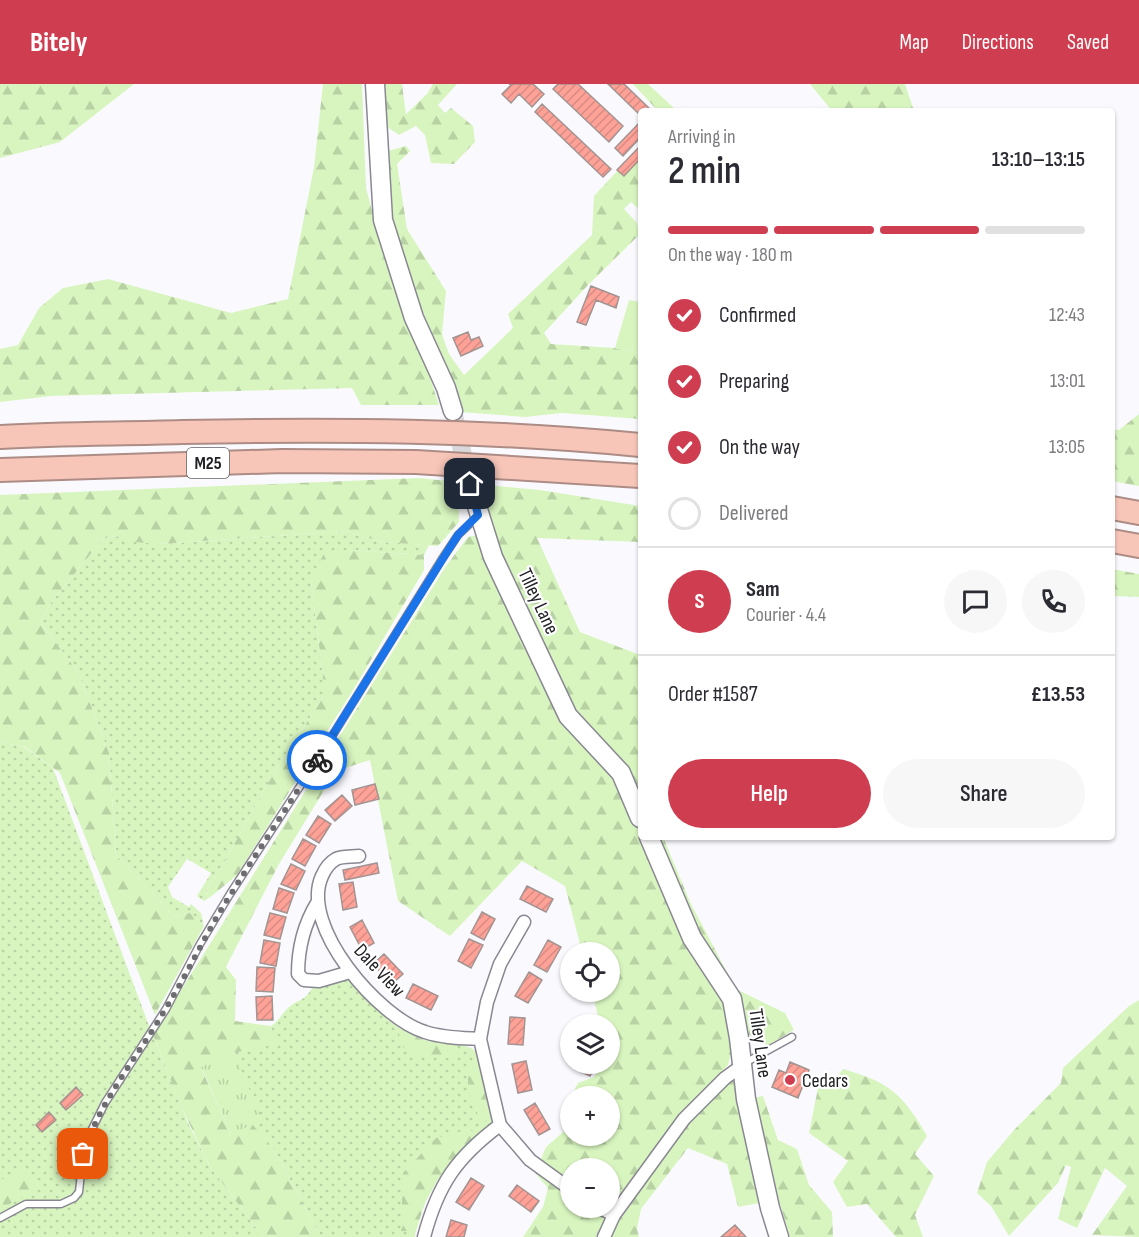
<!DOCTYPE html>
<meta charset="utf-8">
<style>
:root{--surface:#fff;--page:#f7f7f7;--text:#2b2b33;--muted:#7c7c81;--line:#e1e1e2;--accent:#cf3e50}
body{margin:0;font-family:"Sofia Sans Condensed",sans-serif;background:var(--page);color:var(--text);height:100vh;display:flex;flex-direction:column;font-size:22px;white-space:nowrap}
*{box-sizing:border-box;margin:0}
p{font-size:20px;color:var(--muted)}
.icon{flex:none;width:33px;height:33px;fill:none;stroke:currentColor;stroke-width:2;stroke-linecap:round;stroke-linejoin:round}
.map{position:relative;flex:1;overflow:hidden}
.panel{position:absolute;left:638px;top:24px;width:477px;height:732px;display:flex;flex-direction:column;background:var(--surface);border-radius:6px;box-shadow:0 2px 4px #0004}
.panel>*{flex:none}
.buttons{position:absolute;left:560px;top:858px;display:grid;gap:12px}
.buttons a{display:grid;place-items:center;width:60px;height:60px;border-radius:50%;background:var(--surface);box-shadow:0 2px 4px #0004;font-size:30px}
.pin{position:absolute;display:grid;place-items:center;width:51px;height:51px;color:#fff;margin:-26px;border-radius:12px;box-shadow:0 3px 9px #0006}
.courier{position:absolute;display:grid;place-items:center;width:60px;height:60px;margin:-30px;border:4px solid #1a73e8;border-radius:50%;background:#fff;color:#222;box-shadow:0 2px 8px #0007}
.head em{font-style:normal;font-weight:600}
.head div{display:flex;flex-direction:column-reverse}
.head{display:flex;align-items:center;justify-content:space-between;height:102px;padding:0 30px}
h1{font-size:39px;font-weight:600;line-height:45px}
.bar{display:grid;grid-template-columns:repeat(4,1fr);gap:9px 6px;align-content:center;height:72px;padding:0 30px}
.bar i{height:8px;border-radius:4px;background:var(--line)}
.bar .current{background:var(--accent)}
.bar p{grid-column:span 4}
.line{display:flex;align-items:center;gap:15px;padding:0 30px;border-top:2px solid var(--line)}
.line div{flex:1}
.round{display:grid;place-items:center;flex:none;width:63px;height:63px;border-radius:32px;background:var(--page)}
ol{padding:0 30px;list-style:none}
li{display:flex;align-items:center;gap:18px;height:66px}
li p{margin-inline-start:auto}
li .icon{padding:6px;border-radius:50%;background:var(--accent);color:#fff;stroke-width:4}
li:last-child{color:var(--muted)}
li i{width:33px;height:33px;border:3px solid var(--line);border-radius:50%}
.cta{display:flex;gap:12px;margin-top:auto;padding:12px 30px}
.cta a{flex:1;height:69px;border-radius:36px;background:var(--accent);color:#fff;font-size:24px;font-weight:600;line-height:69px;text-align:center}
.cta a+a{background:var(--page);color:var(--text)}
header{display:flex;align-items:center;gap:36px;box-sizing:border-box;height:84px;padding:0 30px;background:var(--accent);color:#fff}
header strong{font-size:28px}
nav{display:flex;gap:33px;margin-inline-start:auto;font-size:21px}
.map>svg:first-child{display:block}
.grass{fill:url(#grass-dots)}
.forest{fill:url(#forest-firs);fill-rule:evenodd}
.park{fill:url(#park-tufts)}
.garden{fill:#d8f5bf}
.building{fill:url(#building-hatch);stroke:#a19492;stroke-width:1.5}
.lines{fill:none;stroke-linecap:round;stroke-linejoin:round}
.secondary-tunnel{stroke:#d9d9dd;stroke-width:18;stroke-dasharray:18 9;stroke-linecap:butt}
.lane-casing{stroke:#898892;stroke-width:9}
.street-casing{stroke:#898892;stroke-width:15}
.secondary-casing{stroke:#898892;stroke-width:21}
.highway-casing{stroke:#ac8c85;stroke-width:26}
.lane{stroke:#fff;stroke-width:6}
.street{stroke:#fff;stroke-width:12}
.secondary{stroke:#fff;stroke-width:18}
.highway{stroke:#f7c6b9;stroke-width:22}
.done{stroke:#6d6d71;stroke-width:6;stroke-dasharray:0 10.8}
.route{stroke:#1a73e8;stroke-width:8}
.poi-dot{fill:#cf3e50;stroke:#fff;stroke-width:2}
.labels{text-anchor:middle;stroke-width:4.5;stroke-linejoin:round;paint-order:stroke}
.shield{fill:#fff;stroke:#646466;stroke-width:1.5}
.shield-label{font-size:18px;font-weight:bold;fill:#212125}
.street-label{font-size:20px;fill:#212125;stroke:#fff}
.poi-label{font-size:20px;fill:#212125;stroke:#fff;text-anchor:start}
</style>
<header>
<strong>Bitely</strong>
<nav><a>Map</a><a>Directions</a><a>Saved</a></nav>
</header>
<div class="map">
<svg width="1139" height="1153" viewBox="0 0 1139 1153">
<defs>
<pattern id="grass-dots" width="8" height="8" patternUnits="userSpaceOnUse" patternTransform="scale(1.5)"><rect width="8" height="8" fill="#d8f5bf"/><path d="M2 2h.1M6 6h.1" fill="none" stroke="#b9d2a4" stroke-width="1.8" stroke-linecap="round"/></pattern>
<pattern id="forest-firs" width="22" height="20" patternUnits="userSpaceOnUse" patternTransform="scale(1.5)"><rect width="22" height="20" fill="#d8f5bf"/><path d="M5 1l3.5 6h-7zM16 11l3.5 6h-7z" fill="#b9d2a4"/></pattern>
<pattern id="park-tufts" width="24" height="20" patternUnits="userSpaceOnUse" patternTransform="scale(1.5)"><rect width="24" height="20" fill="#d8f5bf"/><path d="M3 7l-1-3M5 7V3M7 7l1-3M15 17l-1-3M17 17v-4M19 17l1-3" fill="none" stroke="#b9d2a4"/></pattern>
<pattern id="building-hatch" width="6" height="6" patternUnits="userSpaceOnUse" patternTransform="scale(1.5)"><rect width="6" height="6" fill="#fea298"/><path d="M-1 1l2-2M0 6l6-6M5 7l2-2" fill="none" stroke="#d98b83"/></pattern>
</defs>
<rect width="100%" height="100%" fill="#fafafe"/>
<path class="grass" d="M 345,447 L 383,458 L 429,461 L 424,471 L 349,466 L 311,496 L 323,593 L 323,613 L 268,699 L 222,782 L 205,809 L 213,811 L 204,817 L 197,812 L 211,789 L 187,775 L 168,803 L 172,813 L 189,823 L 191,820 L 201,829 L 204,842 L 190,829 L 174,832 L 116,771 L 109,669 L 78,588 L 40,538 L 52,517 L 104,454 L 120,452 L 160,460 Z
M 0,658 L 24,663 L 53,684 L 148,939 L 188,1039 L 209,1081 L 263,1153 L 0,1153 Z
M 348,896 C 369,919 393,945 423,956 C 436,960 469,958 476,968 C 485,981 490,1019 493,1036 C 463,1072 419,1099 415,1153 L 321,1153 L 273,1064 L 252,1041 L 231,1050 L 233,969 L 272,960 L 271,942 C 279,937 282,929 289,923 C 300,914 304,918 312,904 Z"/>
<path class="forest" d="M 0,0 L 134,0 L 60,58 L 0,74 Z
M 323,0 L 362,0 L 366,104 L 387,183 L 421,266 L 439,321 L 361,321 L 352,304 L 51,312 L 0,318 L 0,265 L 18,261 L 39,224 L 63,204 L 108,195 L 231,229 L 288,215 L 314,83 Z
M 385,0 L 402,0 L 406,30 L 427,10 L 433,0 L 457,0 L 438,21 L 445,29 L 451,24 L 473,42 L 475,58 L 454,80 L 431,79 L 425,51 L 416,42 L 399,51 L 387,43 Z
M 633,0 L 648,0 L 673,23 L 675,27 L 658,27 Z
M 810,0 L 905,0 L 914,27 L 832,27 Z
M 406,62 L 410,67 L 397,80 L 407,145 L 446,207 L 442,250 L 449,270 L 464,291 L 513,244 L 508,230 L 592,151 L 594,112 L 632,71 L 640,66 L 640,126 L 631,118 L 624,125 L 637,139 L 639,151 L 588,201 L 544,249 L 551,260 L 615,264 L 640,269 L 640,335 L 562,329 L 525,333 L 460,328 L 417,221 L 387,134 L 384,68 Z
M 1139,330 L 1139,402 L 1112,397 L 1112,345 L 1119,346 Z
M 419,394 L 458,398 L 459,438 L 438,462 L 383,458 L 345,447 L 160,460 L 123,457 L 120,452 L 104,454 L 52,517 L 40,538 L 78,588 L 109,669 L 116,771 L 174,832 L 190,829 L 204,842 L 155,931 L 60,689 L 25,663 L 0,658 L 0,411 Z
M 476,400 L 540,406 L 640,422 L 640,458 L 537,454 L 580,548 L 640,571 L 640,753 L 663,753 L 691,820 L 736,905 L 785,929 L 794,946 L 767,962 L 748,950 L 735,953 L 728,981 L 719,991 L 740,999 L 760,1119 L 738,1123 L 727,1080 L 688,1064 L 641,1125 L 637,1145 L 639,1153 L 609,1153 L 629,1117 L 623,1112 L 615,1114 L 596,1153 L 523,1153 L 543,1123 L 548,1104 L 535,1089 L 546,1063 L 570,1042 L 570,1052 L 609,1052 L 609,1012 L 571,1012 L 578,999 L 594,993 L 602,980 L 609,980 L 609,967 L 616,955 L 609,946 L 609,940 L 605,940 L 598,932 L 592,908 L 609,908 L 609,868 L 582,868 L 565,802 L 522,777 L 450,852 L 398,817 L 370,676 L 336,687 L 279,780 L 226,883 L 236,896 L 235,937 L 271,942 L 276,960 L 233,969 L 201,984 L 231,1050 L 252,1040 L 273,1064 L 321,1153 L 263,1153 L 209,1081 L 181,1022 L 153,951 L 446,482 L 468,453 L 490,448 ZM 570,1084 L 609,1084 L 609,1124 L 570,1124 Z
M 349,466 L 424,471 L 424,486 L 355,603 L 237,791 L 213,811 L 205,809 L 222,782 L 268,699 L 323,613 L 323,593 L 311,496 L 325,467 Z
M 1112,485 L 1139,490 L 1139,513 L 1112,512 Z
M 1139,916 L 1139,1153 L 1092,1151 L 1127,1102 L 1105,1084 L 1077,1144 L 1058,1135 L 1071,1083 L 1066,1081 L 1058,1099 L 1009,1152 L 991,1122 L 977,1109 L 987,1078 L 1015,1045 L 1061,999 L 1063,984 L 1129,922 Z
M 401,945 L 424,956 L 456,962 L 456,974 L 419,973 L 397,959 Z
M 480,977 L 493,1036 L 481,1039 L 468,1006 L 468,982 Z
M 843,985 C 889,998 903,1010 927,1052 L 915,1070 L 934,1092 L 915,1131 L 923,1153 L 896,1153 L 867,1120 L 847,1123 L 833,1098 L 848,1077 L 809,1049 L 820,994 L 831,1002 Z
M 763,1012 L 778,1056 L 797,1065 L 809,1101 L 832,1128 L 833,1153 L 790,1153 L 774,1100 L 753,1014 Z
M 470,1045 L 476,1052 L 439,1093 L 425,1119 L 416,1147 L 401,1147 L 403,1089 L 436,1054 Z
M 22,1087 L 38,1105 L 0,1125 L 0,1096 Z"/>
<path class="park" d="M 233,969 L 263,1036 L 231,1050 L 201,983 Z"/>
<path class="garden" d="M 629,216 L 640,218 L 640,269 L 615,264 Z"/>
<path class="building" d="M 509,0 L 533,0 L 544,10 L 532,23 L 519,10 L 511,19 L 502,10 L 511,1 Z
M 558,0 L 578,0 L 623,42 L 609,58 L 553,5 Z
M 608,0 L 624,0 L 652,27 L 640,27 L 640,31 Z
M 542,20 L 611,85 L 603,93 L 535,28 Z
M 640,38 L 640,54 L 623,72 L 615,64 Z
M 640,62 L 640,75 L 624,92 L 617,86 Z
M 591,202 L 619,213 L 616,224 L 596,216 L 586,241 L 577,238 Z
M 468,248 L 471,256 L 479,253 L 483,262 L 461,272 L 453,254 Z
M 375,700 L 379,715 L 355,721 L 352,706 Z
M 342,711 L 352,722 L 335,737 L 325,726 Z
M 318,732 L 331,740 L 319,759 L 306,751 Z
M 303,755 L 316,762 L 305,782 L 292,775 Z
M 377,779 L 379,789 L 345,796 L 343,786 Z
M 291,780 L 305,787 L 296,806 L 281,800 Z
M 353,798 L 357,823 L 343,826 L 339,800 Z
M 527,802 L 553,815 L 546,828 L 520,815 Z
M 279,804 L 294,809 L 287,829 L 273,825 Z
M 482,828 L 495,835 L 484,856 L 471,849 Z
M 270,829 L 286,833 L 280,855 L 264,851 Z
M 362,836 L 374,859 L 362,866 L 350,843 Z
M 469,855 L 483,861 L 471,884 L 458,877 Z
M 264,856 L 280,859 L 276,882 L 260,879 Z
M 548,856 L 561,863 L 547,888 L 534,881 Z
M 384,870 L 403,890 L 392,900 L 373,880 Z
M 257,883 L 275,884 L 273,908 L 256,907 Z
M 529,888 L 542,896 L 528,919 L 515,912 Z
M 413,900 L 438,912 L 431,926 L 406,914 Z
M 272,912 L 273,936 L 257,936 L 256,913 Z
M 510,933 L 525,934 L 523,961 L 508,960 Z
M 526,977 L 532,1006 L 518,1009 L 512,980 Z
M 790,978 L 809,986 L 798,1014 L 772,1003 L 779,986 L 786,989 Z
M 583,980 L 596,980 L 590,992 L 579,987 Z
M 76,1003 L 83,1011 L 66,1026 L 60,1019 Z
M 535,1019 L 550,1045 L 539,1051 L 524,1026 Z
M 49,1028 L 56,1036 L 42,1048 L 36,1041 Z
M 471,1094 L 484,1102 L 469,1126 L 456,1118 Z
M 517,1101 L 539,1117 L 531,1128 L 509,1112 Z
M 451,1136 L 467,1141 L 464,1153 L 446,1153 Z
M 735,1141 L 746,1153 L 721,1153 Z"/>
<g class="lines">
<path class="secondary-tunnel" d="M 453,327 L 468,393"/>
<defs>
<path id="lane" d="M 743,980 L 792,953
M 0,1134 L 26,1120 L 61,1120 L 74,1114 L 79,1108 L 83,1070 L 88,1053 L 105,1019 L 166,925 L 200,860 L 230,810 L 321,670 L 442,475 L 458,451 L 478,432"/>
<path id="street" d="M 359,772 C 352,773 342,772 336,775 C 329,779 325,785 322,792 C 299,842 379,934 425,948 C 443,954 462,954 480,955
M 317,819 C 303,842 298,864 298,890 L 304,896 L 319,897 L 350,888
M 524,838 L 500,880 L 487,918 L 480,955 L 500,1041 L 530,1076 L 570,1105
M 600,1124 L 614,1131
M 424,1153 C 438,1100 457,1073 500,1041
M 604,1153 L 614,1131 L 684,1035 L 725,994 L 743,981"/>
<path id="secondary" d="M 375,0 L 383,136 L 414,234 L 446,304 L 453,327
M 470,400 L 493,473 L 568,632 L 621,689 L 640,734
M 649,753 L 692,854 L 732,915 L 739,954 L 746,1015 L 770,1124 L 779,1153"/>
<path id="highway" d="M 0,353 C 60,349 121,350 182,348 C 335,345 488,346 640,361
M 0,386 L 282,377 L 416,378 L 640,392
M 1112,424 L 1139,429
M 1112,457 L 1139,462"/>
</defs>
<use href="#lane" class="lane-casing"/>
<use href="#street" class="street-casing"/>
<use href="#secondary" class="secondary-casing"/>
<use href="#highway" class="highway-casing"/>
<use href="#lane" class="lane"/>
<use href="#street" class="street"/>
<use href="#secondary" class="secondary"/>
<use href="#highway" class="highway"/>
</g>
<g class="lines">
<path class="done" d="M 83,1070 C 100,1016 138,973 166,924 C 189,887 207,847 231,810 C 259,765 289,721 317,676"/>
<path class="route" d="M 317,676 L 447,468 L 458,451 L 478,431 L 470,400"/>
</g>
<circle class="poi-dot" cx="790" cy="996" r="6"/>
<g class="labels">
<rect class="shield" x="187" y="364" width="42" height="30" rx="4.5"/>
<g class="shield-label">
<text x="208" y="385">M25</text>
</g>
<g class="street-label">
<text transform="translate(539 517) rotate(65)" y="7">Tilley Lane</text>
<text transform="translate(380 886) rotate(47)" y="7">Dale View</text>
<text transform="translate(761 959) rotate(82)" y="7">Tilley Lane</text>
</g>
<g class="poi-label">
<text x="802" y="1003">Cedars</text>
</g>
</g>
</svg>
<div class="buttons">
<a><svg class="icon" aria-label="locate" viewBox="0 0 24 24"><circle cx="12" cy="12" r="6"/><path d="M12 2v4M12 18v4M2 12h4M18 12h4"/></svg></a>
<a><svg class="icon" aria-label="layers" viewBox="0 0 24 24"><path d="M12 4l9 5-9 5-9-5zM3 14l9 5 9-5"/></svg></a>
<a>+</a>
<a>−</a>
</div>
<div class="pin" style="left:83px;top:1070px;background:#ea580c"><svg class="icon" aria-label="bag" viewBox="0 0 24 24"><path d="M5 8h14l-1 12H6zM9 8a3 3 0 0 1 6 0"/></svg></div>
<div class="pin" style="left:470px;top:400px;background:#1f2937"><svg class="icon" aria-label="home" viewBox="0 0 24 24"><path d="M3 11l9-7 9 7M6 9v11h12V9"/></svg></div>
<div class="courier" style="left:317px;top:676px"><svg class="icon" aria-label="bike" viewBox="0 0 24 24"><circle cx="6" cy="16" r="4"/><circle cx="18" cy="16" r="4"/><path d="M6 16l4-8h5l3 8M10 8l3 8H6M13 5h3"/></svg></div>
<section class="panel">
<div class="head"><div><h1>2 min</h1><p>Arriving in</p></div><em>13:10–13:15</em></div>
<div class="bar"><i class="current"></i><i class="current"></i><i class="current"></i><i></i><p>On the way · 180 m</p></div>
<ol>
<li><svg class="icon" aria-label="check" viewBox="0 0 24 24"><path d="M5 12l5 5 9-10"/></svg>Confirmed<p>12:43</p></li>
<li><svg class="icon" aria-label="check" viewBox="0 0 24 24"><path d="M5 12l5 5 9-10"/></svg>Preparing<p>13:01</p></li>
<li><svg class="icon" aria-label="check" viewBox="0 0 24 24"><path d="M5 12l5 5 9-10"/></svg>On the way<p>13:05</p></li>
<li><i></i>Delivered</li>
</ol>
<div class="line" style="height:108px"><b class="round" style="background:var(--accent);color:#fff">S</b><div><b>Sam</b><p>Courier · 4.4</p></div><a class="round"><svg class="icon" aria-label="chat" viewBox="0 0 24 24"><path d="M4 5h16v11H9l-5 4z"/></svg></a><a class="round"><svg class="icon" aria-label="phone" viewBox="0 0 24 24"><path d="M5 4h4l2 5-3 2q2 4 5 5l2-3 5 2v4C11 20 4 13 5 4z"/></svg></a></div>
<div class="line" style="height:78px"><div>Order #1587</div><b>£13.53</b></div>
<div class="cta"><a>Help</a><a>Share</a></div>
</section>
</div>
